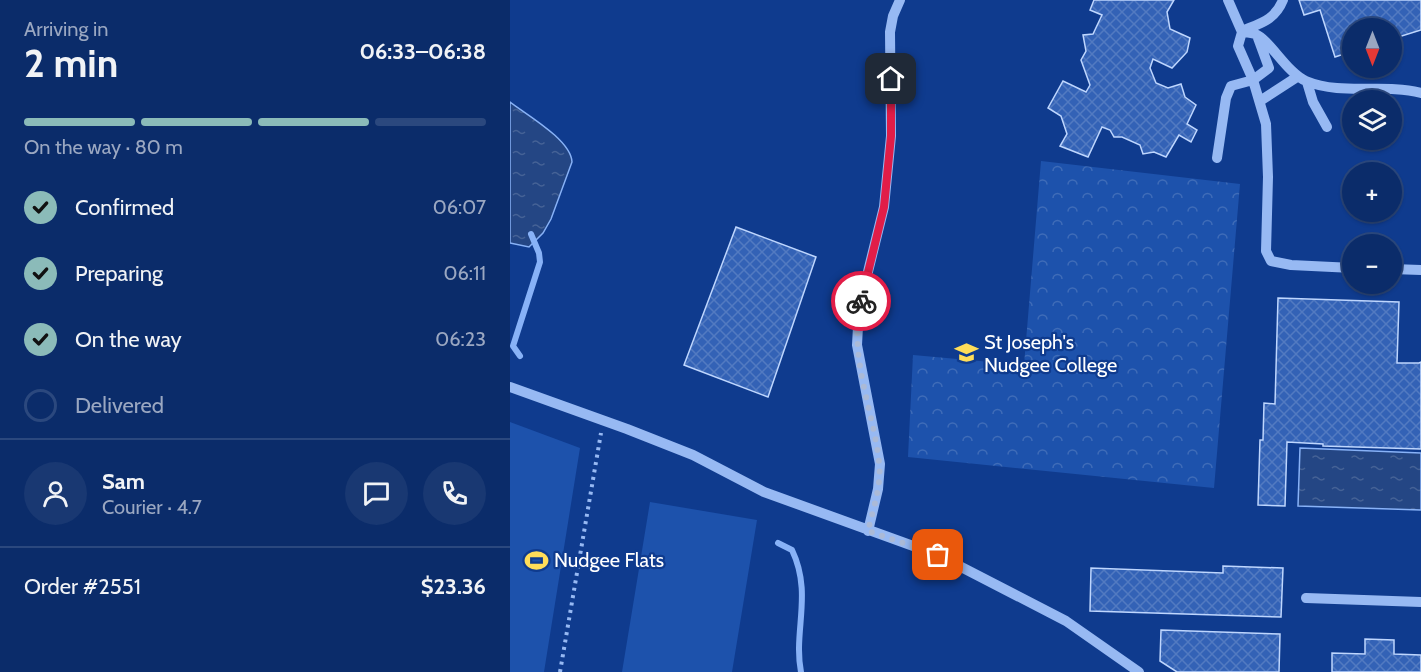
<!DOCTYPE html>
<meta charset="utf-8">
<style>
:root{--surface:#0b2c6a;--page:#193872;--text:#f1f3f6;--muted:#9aa7c1;--line:#2b487e;--accent:#8bbbb9}
body{margin:0;font-family:Cabin,sans-serif;background:var(--page);color:var(--text);height:100vh;display:flex;flex-direction:column;font-size:22px;white-space:nowrap}
*{box-sizing:border-box;margin:0}
p{font-size:20px;color:var(--muted)}
.icon{flex:none;width:33px;height:33px;fill:none;stroke:currentColor;stroke-width:2;stroke-linecap:round;stroke-linejoin:round}
.map{position:relative;flex:1;overflow:hidden}
.drawer{display:flex;flex-direction:column;background:var(--surface);width:510px}
.drawer>*{flex:none}
.needle{width:39px;rotate:180deg}
.fabs{position:absolute;left:832px;top:18px;display:grid;gap:12px}
.fabs a{display:grid;place-items:center;width:60px;height:60px;border-radius:50%;background:var(--surface);box-shadow:0 2px 4px #0004,0 0 0 2px var(--line);font-size:30px}
.pin{position:absolute;display:grid;place-items:center;width:51px;height:51px;color:#fff;margin:-26px;border-radius:12px;box-shadow:0 3px 9px #0006}
.courier{position:absolute;display:grid;place-items:center;width:60px;height:60px;margin:-30px;border:4px solid #e11d48;border-radius:50%;background:#fff;color:#222;box-shadow:0 2px 8px #0007}
.headline em{font-style:normal;font-weight:800}
.headline div{display:flex;flex-direction:column-reverse}
.headline{display:flex;align-items:center;justify-content:space-between;height:102px;padding:0 24px}
h1{font-size:39px;font-weight:800;line-height:45px}
.bar{display:grid;grid-template-columns:repeat(4,1fr);gap:9px 6px;align-content:center;height:72px;padding:0 24px}
.bar i{height:8px;border-radius:4px;background:var(--line)}
.bar .on{background:var(--accent)}
.bar p{grid-column:span 4}
.line{display:flex;align-items:center;gap:15px;padding:0 24px;border-top:2px solid var(--line)}
.line div{flex:1}
.round{display:grid;place-items:center;flex:none;width:63px;height:63px;border-radius:32px;background:var(--page)}
ol{padding:0 24px;list-style:none}
li{display:flex;align-items:center;gap:18px;height:66px}
li p{margin-inline-start:auto}
li .icon{padding:6px;border-radius:50%;background:var(--accent);color:#111;stroke-width:4}
li:last-child{color:var(--muted)}
li i{width:33px;height:33px;border:3px solid var(--line);border-radius:50%}
main{display:flex;flex:1;min-height:0}
.map>svg:first-child{display:block}
.grass{fill:#1d52ac}
.park{fill:url(#park-crowns)}
.water{fill:url(#water-ripples);stroke:#88b2f7;stroke-width:1.5}
.lines{fill:none;stroke-linecap:round;stroke-linejoin:round}
.stream{stroke:#88b2f7;stroke-width:6}
.building{fill:url(#building-cross-hatch);stroke:#bed6fe;stroke-width:1.5}
.path{stroke:#97b9f3;stroke-width:4;stroke-dasharray:3 4.5;stroke-linecap:butt}
.minor{stroke:#97b9f3;stroke-width:10}
.done{stroke:#abbad7;stroke-width:6;stroke-dasharray:0 10.8}
.route{stroke:#e11d48;stroke-width:8}
.labels{text-anchor:middle;stroke-width:4.5;stroke-linejoin:round;paint-order:stroke}
.poi-label{font-size:20px;fill:#fff;stroke:#0f3b8e;text-anchor:start}
</style>
<main>
<section class="drawer">
<div class="headline"><div><h1>2 min</h1><p>Arriving in</p></div><em>06:33–06:38</em></div>
<div class="bar"><i class="on"></i><i class="on"></i><i class="on"></i><i></i><p>On the way · 80 m</p></div>
<ol>
<li><svg class="icon" aria-label="check" viewBox="0 0 24 24"><path d="M5 12l5 5 9-10"/></svg>Confirmed<p>06:07</p></li>
<li><svg class="icon" aria-label="check" viewBox="0 0 24 24"><path d="M5 12l5 5 9-10"/></svg>Preparing<p>06:11</p></li>
<li><svg class="icon" aria-label="check" viewBox="0 0 24 24"><path d="M5 12l5 5 9-10"/></svg>On the way<p>06:23</p></li>
<li><i></i>Delivered</li>
</ol>
<div class="line" style="height:108px"><a class="round"><svg class="icon" aria-label="person" viewBox="0 0 24 24"><circle cx="12" cy="8" r="4"/><path d="M4 21q1-7 8-7t8 7"/></svg></a><div><b>Sam</b><p>Courier · 4.7</p></div><a class="round"><svg class="icon" aria-label="chat" viewBox="0 0 24 24"><path d="M4 5h16v11H9l-5 4z"/></svg></a><a class="round"><svg class="icon" aria-label="phone" viewBox="0 0 24 24"><path d="M5 4h4l2 5-3 2q2 4 5 5l2-3 5 2v4C11 20 4 13 5 4z"/></svg></a></div>
<div class="line" style="height:78px"><div>Order #2551</div><b>$23.36</b></div>
</section>
<div class="map">
<svg width="911" height="672" viewBox="0 0 911 672">
<defs>
<pattern id="park-crowns" width="20" height="18" patternUnits="userSpaceOnUse" patternTransform="scale(1.5)"><rect width="20" height="18" fill="#1d52ac"/><path d="M2 6a3 3 0 1 1 6 0M12 15a3 3 0 1 1 6 0" fill="none" stroke="#3f6cb8"/></pattern>
<pattern id="water-ripples" width="26" height="14" patternUnits="userSpaceOnUse" patternTransform="scale(1.5)"><rect width="26" height="14" fill="#244684"/><path d="M2 4q2-2 4 0t4 0M15 11q2-2 4 0t4 0" fill="none" stroke="#456296"/></pattern>
<pattern id="building-cross-hatch" width="8" height="8" patternUnits="userSpaceOnUse" patternTransform="scale(1.5)"><rect width="8" height="8" fill="#3362b6"/><path d="M0 0l8 8M0 8l8-8" fill="none" stroke="#527ac1"/></pattern>
</defs>
<rect width="100%" height="100%" fill="#0f3b8e"/>
<path class="grass" d="M 0,422 L 70,448 L 34,672 L 0,672 Z
M 140,502 L 247,520 L 222,672 L 112,672 Z"/>
<path class="park" d="M 531,161 L 730,184 L 704,488 L 398,457 L 403,355 L 514,365 Z"/>
<path class="water" d="M 0,102 C 17,115 61,140 62,162 L 41,219 L 33,233 L 19,247 L 0,243 Z
M 790,448 L 911,453 L 911,510 L 788,506 Z"/>
<g class="lines">
<path class="stream" d="M 10,356 L 3,346 L 30,262 L 29,253 L 21,234
M 268,543 L 282,550 C 303,594 283,631 291,672"/>
</g>
<path class="building" d="M 584,0 L 664,0 L 657,12 L 660,29 L 680,38 L 677,52 L 662,68 L 643,59 L 640,68 L 646,83 L 658,88 L 671,84 L 675,97 L 686,105 L 677,124 L 687,130 L 681,142 L 669,135 L 656,157 L 644,152 L 633,154 L 630,145 L 612,137 L 604,137 L 600,130 L 592,127 L 578,157 L 550,146 L 557,134 L 551,116 L 538,108 L 553,81 L 576,92 L 580,85 L 571,60 L 576,51 L 573,35 L 583,34 L 592,15 L 580,10 Z
M 789,0 L 911,0 L 911,30 L 882,39 L 882,28 L 843,28 L 843,51 L 825,57 L 810,10 L 794,15 Z
M 226,227 L 306,257 L 258,397 L 174,365 Z
M 768,298 L 889,302 L 887,363 L 909,363 L 911,362 L 911,449 L 813,446 L 813,444 L 777,442 L 775,506 L 748,505 L 750,440 L 753,440 L 754,403 L 765,404 Z
M 713,566 L 773,568 L 771,617 L 580,611 L 581,568 L 713,573 Z
M 651,630 L 770,634 L 769,672 L 667,672 L 650,661 Z
M 855,639 L 884,640 L 884,654 L 911,655 L 911,672 L 822,672 L 822,653 L 855,654 Z"/>
<g class="lines">
<path class="path" d="M 50,672 L 91,433"/>
<path class="minor" d="M 718,0 L 732,32 L 728,46 L 743,80 L 756,124 L 758,177 L 756,251 L 761,261 L 781,265 L 843,268
M 732,31 C 751,23 765,20 773,0
M 732,32 C 736,32 741,33 745,34 C 760,40 777,73 796,81 C 832,96 874,83 911,93
M 797,82 L 803,102 L 817,127
M 750,101 L 787,77
M 707,158 L 716,98 L 721,86 L 743,80 L 759,68 L 748,38
M 882,269 L 911,270
M 0,387 L 117,429 L 183,455 L 254,492 L 428,555 L 556,621 L 629,672
M 358,531 L 368,489 L 370,464 L 347,345 L 349,308 L 374,207 L 381,136 L 380,32 L 383,16 L 390,0
M 796,598 L 911,602"/>
</g>
<g class="lines">
<path class="done" d="M 351,301 C 338,356 363,408 369,462 C 372,484 363,509 358,531 L 428,555"/>
<path class="route" d="M 351,301 L 374,207 L 381,136 L 381,79"/>
</g>
<defs>
<symbol id="school-bare" viewBox="-9 -9 18 18"><path d="M0-5L7-2L0 1L-7-2ZM-4 1L0 2.5L4 1V4Q0 6-4 4Z" fill="#ffdd59" stroke="#0f3b8e" stroke-width="2.5" paint-order="stroke"/></symbol>
<symbol id="stadium-bare" viewBox="-9 -9 18 18"><path d="M0-5a6.5 5 0 1 0 0 10a6.5 5 0 1 0 0-10ZM-3.5-1.8h7v3.6h-7Z" fill="#ffdd59" stroke="#0f3b8e" stroke-width="2.5" paint-order="stroke"/></symbol>
</defs>
<g fill-rule="evenodd">
<use href="#school-bare" x="440" y="336" width="33" height="33"/>
<use href="#stadium-bare" x="10" y="544" width="33" height="33"/>
</g>
<g class="labels">
<g class="poi-label">
<text x="474" y="349">St Joseph's<tspan x="474" dy="23">Nudgee College</tspan></text>
<text x="44" y="567">Nudgee Flats</text>
</g>
</g>
</svg>
<div class="fabs">
<a><svg class="needle" viewBox="-14 -14 28 28"><path d="M0-13l5 13h-10z" fill="#e53935"/><path d="M0 13l5-13h-10z" fill="#9aa7c1"/></svg></a>
<a><svg class="icon" aria-label="layers" viewBox="0 0 24 24"><path d="M12 4l9 5-9 5-9-5zM3 14l9 5 9-5"/></svg></a>
<a>+</a>
<a>−</a>
</div>
<div class="pin" style="left:428px;top:555px;background:#ea580c"><svg class="icon" aria-label="bag" viewBox="0 0 24 24"><path d="M5 8h14l-1 12H6zM9 8a3 3 0 0 1 6 0"/></svg></div>
<div class="pin" style="left:381px;top:79px;background:#1f2937"><svg class="icon" aria-label="home" viewBox="0 0 24 24"><path d="M3 11l9-7 9 7M6 9v11h12V9"/></svg></div>
<div class="courier" style="left:351px;top:301px"><svg class="icon" aria-label="bike" viewBox="0 0 24 24"><circle cx="6" cy="16" r="4"/><circle cx="18" cy="16" r="4"/><path d="M6 16l4-8h5l3 8M10 8l3 8H6M13 5h3"/></svg></div>
</div>
</main>
